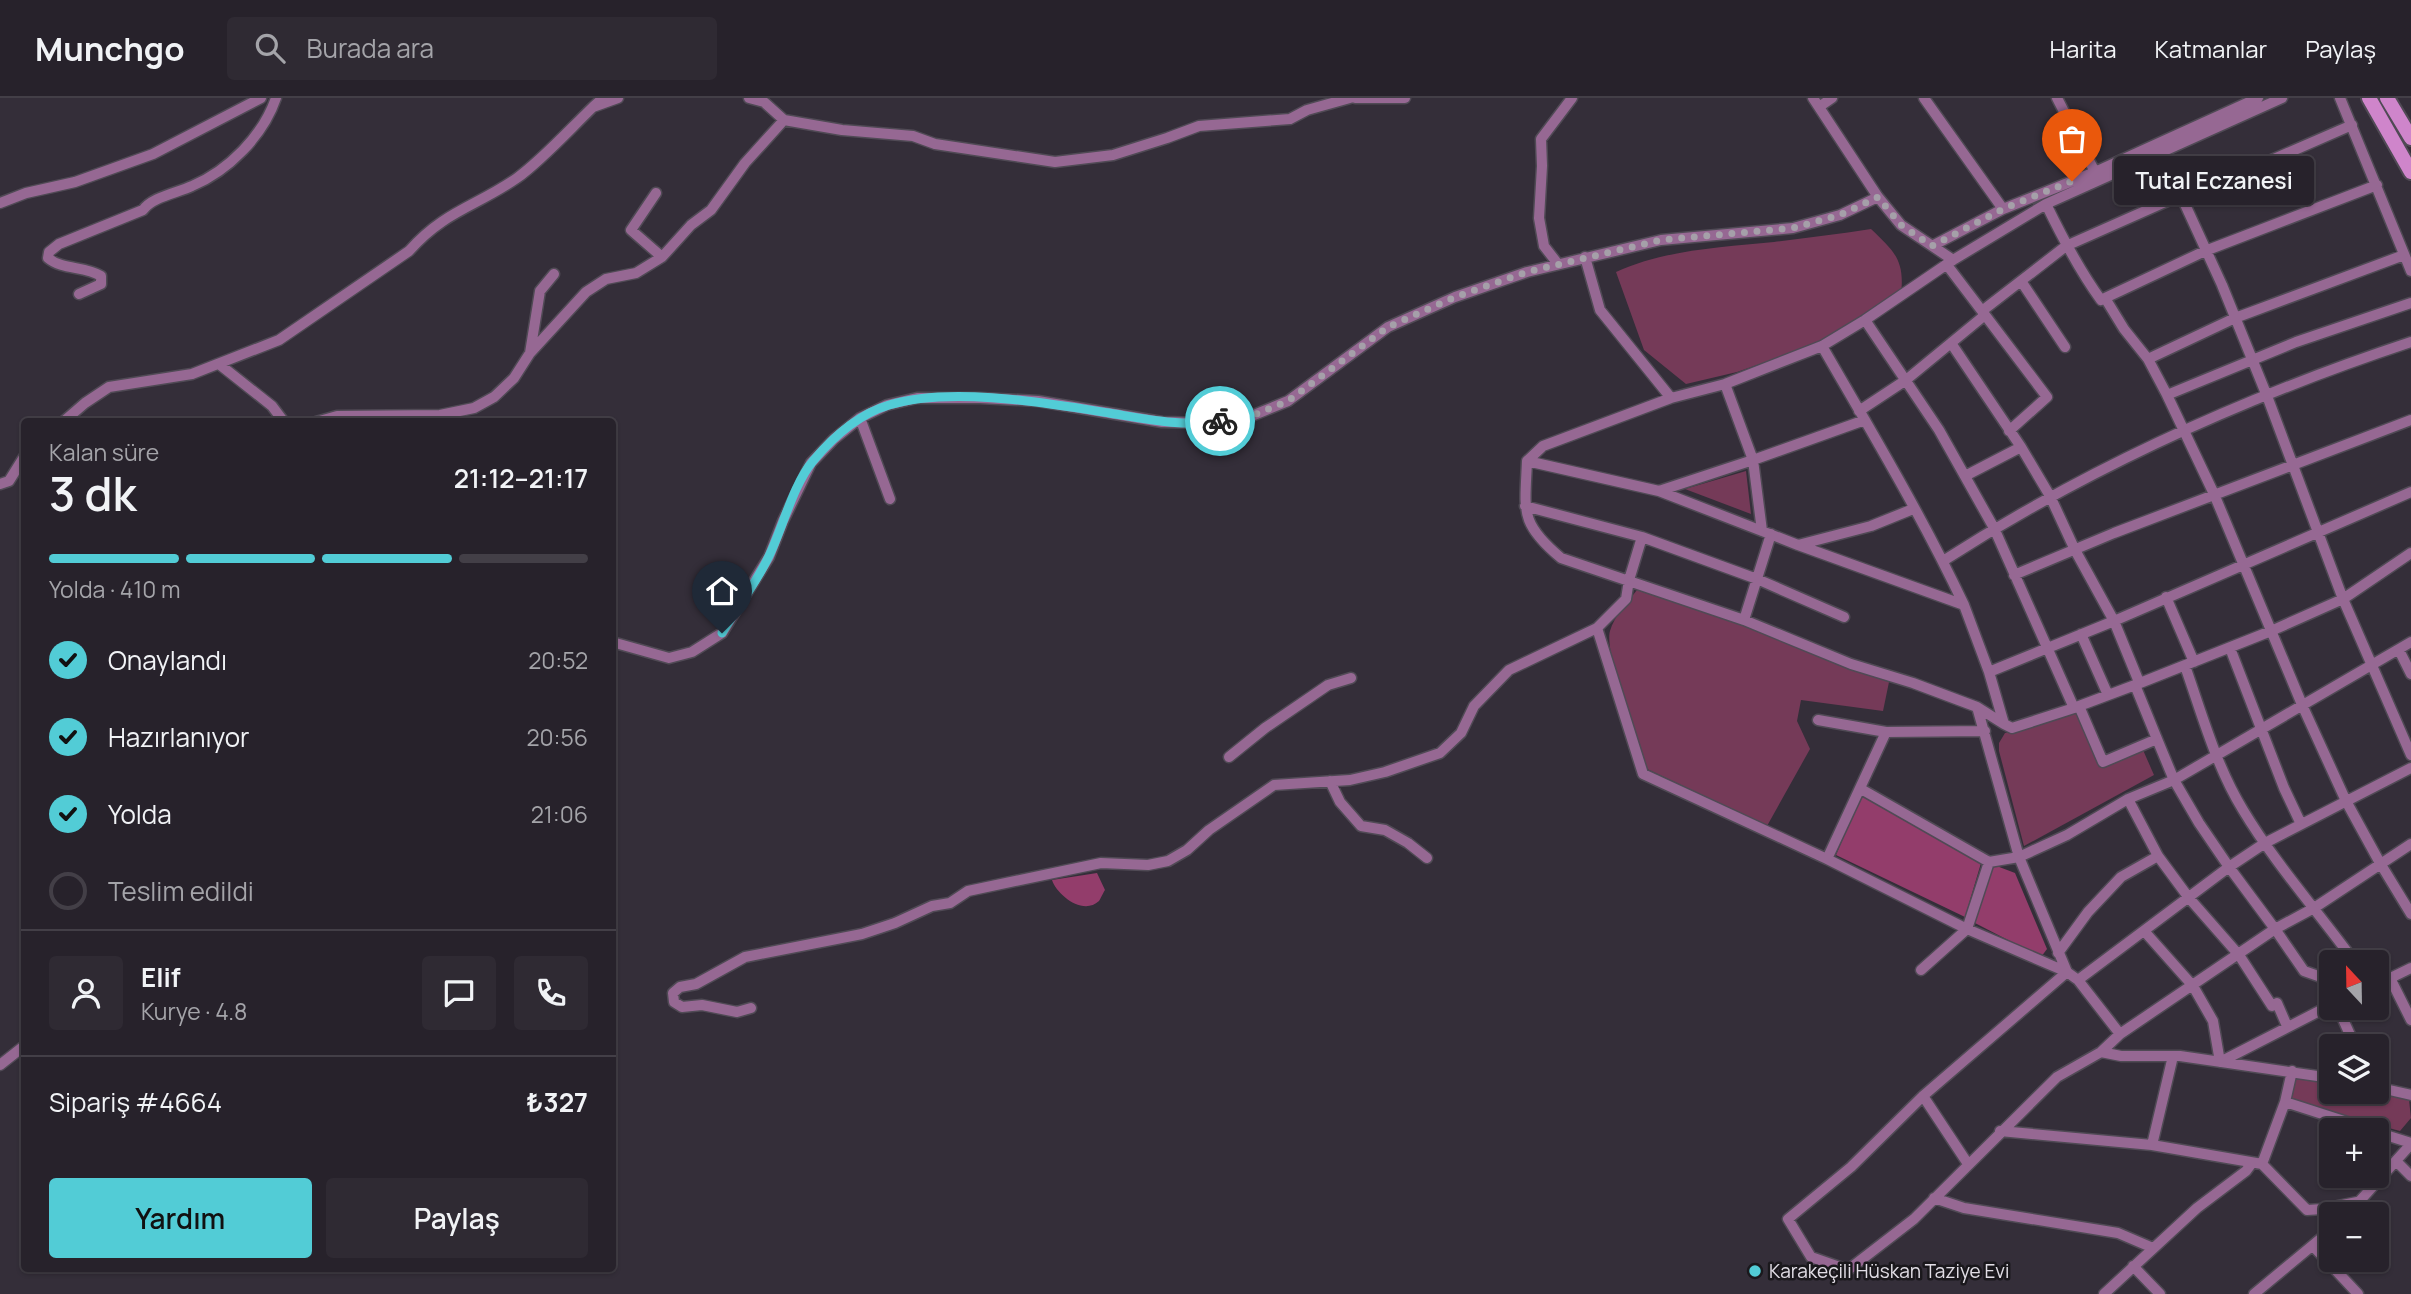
<!DOCTYPE html>
<html lang="tr">
<meta charset="utf-8">
<style>
:root{--surface:#27222b;--page:#2f2a33;--text:#f1f3f6;--muted:#a4a4a9;--line:#433f47;--accent:#52ccd6}
body{margin:0;font-family:Manrope,sans-serif;background:var(--page);color:var(--text);height:100vh;display:flex;flex-direction:column;font-size:26px;white-space:nowrap}
*{box-sizing:border-box;margin:0}
p{font-size:23px;color:var(--muted)}
.icon{flex:none;width:38px;height:38px;fill:none;stroke:currentColor;stroke-width:2;stroke-linecap:round;stroke-linejoin:round}
.map{position:relative;flex:1;overflow:hidden}
.drawer{position:absolute;left:21px;top:320px;width:595px;height:854px;display:flex;flex-direction:column;background:var(--surface);border-radius:7px;box-shadow:0 2px 5px #0004,0 0 0 2px var(--line)}
.drawer>*{flex:none}
.needle{width:46px;rotate:338deg}
.controls{position:absolute;left:2319px;top:852px;display:grid;gap:14px}
.controls a{display:grid;place-items:center;width:70px;height:70px;border-radius:7px;background:var(--surface);box-shadow:0 2px 5px #0004,0 0 0 2px var(--line);font-size:35px}
.pin{position:absolute;display:grid;place-items:center;width:60px;height:60px;color:#fff;margin:-72px -30px;border-radius:50% 50% 50% 0;rotate:-45deg;box-shadow:0 0 7px #0007}
.pin .icon{rotate:45deg}
.courier{position:absolute;display:grid;place-items:center;width:70px;height:70px;margin:-35px;border:5px solid #52ccd6;border-radius:50%;background:#fff;color:#222;box-shadow:0 2px 9px #0007}
.bubble{position:absolute;height:49px;border-radius:7px;background:var(--surface);box-shadow:0 2px 5px #0004,0 0 0 2px var(--line);font-size:23px;font-weight:600;line-height:49px;text-align:center}
.head em{font-style:normal;font-weight:600}
.head div{display:flex;flex-direction:column-reverse}
.head{display:flex;align-items:center;justify-content:space-between;height:119px;padding:0 28px}
h1{font-size:46px;font-weight:600;line-height:52px}
.bar{display:grid;grid-template-columns:repeat(4,1fr);gap:10px 7px;align-content:center;height:84px;padding:0 28px}
.bar i{height:9px;border-radius:5px;background:var(--line)}
.bar .current{background:var(--accent)}
.bar p{grid-column:span 4}
.line{display:flex;align-items:center;gap:18px;padding:0 28px;border-top:2px solid var(--line)}
.line div{flex:1}
.round{display:grid;place-items:center;flex:none;width:74px;height:74px;border-radius:7px;background:var(--page)}
ol{padding:0 28px;list-style:none}
li{display:flex;align-items:center;gap:21px;height:77px}
li p{margin-inline-start:auto}
li .icon{padding:7px;border-radius:50%;background:var(--accent);color:#111;stroke-width:4}
li:last-child{color:var(--muted)}
li i{width:38px;height:38px;border:4px solid var(--line);border-radius:50%}
.cta{display:flex;gap:14px;margin-top:auto;padding:14px 28px}
.cta a{flex:1;height:80px;border-radius:7px;background:var(--accent);color:#111;font-size:28px;font-weight:600;line-height:80px;text-align:center}
.cta a+a{background:var(--page);color:var(--text)}
header{display:flex;align-items:center;gap:42px;box-sizing:border-box;height:98px;padding:0 35px;background:var(--surface);border-bottom:2px solid var(--line)}
header strong{font-size:33px}
nav{display:flex;gap:38px;margin-inline-start:auto;font-size:24px}
.search{width:490px;height:63px;background:var(--page);display:flex;align-items:center;gap:18px;box-sizing:border-box;padding:0 24px;border-radius:7px;color:var(--muted);font-size:26px}
.map>svg:first-child{display:block}
.green{fill:#753a58}
.forest{fill:#933d6b}
.lines{fill:none;stroke-linecap:round;stroke-linejoin:round}
.minor-casing{stroke:#504a55;stroke-width:13}
.secondary-casing{stroke:#504a55;stroke-width:18}
.minor{stroke:#966893;stroke-width:10}
.secondary{stroke:#cf85cb;stroke-width:14}
.done{stroke:#a5a0a9;stroke-width:7;stroke-dasharray:0 12.6}
.route{stroke:#52ccd6;stroke-width:9}
.poi-dot{fill:#52ccd6;stroke:#1a181c;stroke-width:2.5}
.labels{text-anchor:middle;stroke-width:5;stroke-linejoin:round;paint-order:stroke}
.poi-label{font-size:19px;fill:#e2dee6;stroke:#1a181c;text-anchor:start}
</style>
<header>
<strong>Munchgo</strong>
<div class="search"><svg class="icon" aria-label="search" viewBox="0 0 24 24"><circle cx="10" cy="10" r="6"/><path d="M15 15l6 6"/></svg>Burada ara</div>
<nav><a>Harita</a><a>Katmanlar</a><a>Paylaş</a></nav>
</header>
<div class="map">
<svg width="2411" height="1196" viewBox="0 0 2411 1196">
<rect width="100%" height="100%" fill="#342e39"/>
<path class="green" d="M 1871,131 C 1894,153 1905,162 1901,196 L 1823,244 L 1737,274 L 1686,286 L 1644,252 L 1616,174 C 1664,152 1722,149 1774,144 C 1807,140 1839,136 1871,131 Z
M 1746,373 L 1751,416 L 1685,391 Z
M 1637,492 C 1722,519 1808,546 1889,584 L 1883,613 L 1801,602 L 1797,623 L 1810,651 L 1767,728 L 1645,670 C 1636,648 1604,552 1610,533 C 1614,518 1628,504 1637,492 Z
M 2076,614 L 2101,670 L 2143,652 L 2154,677 L 2024,748 L 1999,653 L 1999,645 L 2005,635 L 2035,628 Z
M 2297,979 L 2331,986 L 2331,994 L 2371,994 L 2409,1002 L 2411,1020 L 2400,1033 L 2289,1003 Z"/>
<path class="forest" d="M 1861,697 L 1981,765 L 1965,819 L 1836,757 Z
M 1994,767 L 2015,775 L 2047,851 L 2041,859 L 1975,825 Z
M 1097,775 L 1105,792 C 1104,793 1100,802 1099,803 C 1083,818 1057,797 1052,782 Z"/>
<g class="lines">
<defs>
<path id="minor" d="M 603,0 L 593,9 L 618,0
M 749,0 L 764,4 L 784,22
M 1355,0 L 1405,0
M 1813,0 L 1878,99 L 1901,127 L 1953,162
M 1924,0 L 2003,111
M 2057,0 L 2095,74
M 2340,0 L 2411,173
M 1819,9 L 1832,0
M 2161,54 L 2222,187 L 2267,298 L 2343,501 L 2411,657
M 656,95 L 631,132 L 662,159
M 0,105 L 26,95 L 75,84 L 153,56 L 261,0
M 2046,106 C 2062,139 2079,172 2101,202 L 2105,200 L 2124,231 L 2148,261 L 2167,297 L 2214,396 L 2303,609 L 2346,703 L 2380,765 L 2411,816
M 1932,148 L 2003,111 L 2095,74 L 2258,0
M 1585,159 L 1600,212 L 1671,300
M 1558,166 L 1544,148 L 1539,120 L 1542,68 L 1541,41 L 1572,0
M 1947,167 L 1982,213
M 2021,183 L 2065,249
M 79,196 L 101,186 L 101,178 C 85,168 62,172 48,160 L 49,154 L 59,146 L 143,112 C 152,99 177,95 192,88 C 228,73 263,38 276,0
M 2105,200 L 2205,153 L 2377,87
M 1985,217 L 2047,299 L 2009,333
M 1865,222 L 1939,332 L 1994,430 L 2074,610 L 2079,608 L 2103,664 L 2157,641 L 2135,587 L 2271,533 L 2343,501 L 2411,455
M 1951,245 L 2021,349 L 2050,398 L 2075,452 L 2114,523 L 2139,584
M 1822,248 C 1871,333 1922,418 1964,507
M 530,255 L 540,193 L 554,176
M 2148,261 L 2235,220 L 2404,157
M 219,266 L 272,308 L 284,324
M 2167,297 L 2296,244 L 2411,205
M 1859,313 L 1906,282 L 1985,217 L 1982,213 L 2066,148 L 2181,97 L 2260,67 L 2352,27
M 860,320 L 890,401
M 63,324 L 85,305 L 109,289 L 192,276 L 279,242 L 409,153 C 444,113 477,108 517,80 C 541,63 570,31 593,9
M 316,324 L 337,318 L 440,317 L 474,310 L 494,299 L 514,280 L 530,255 L 586,194 L 606,181 L 636,175 L 662,159 L 691,127 L 711,112 L 745,65 L 784,22 L 842,32 L 913,38 L 935,46 L 1055,64 L 1113,57 L 1167,40 L 1199,28 L 1290,21 L 1307,12 L 1350,0
M 1527,363 L 1543,348 L 1671,300 L 1725,286 L 1822,248 L 1865,222 L 1953,162 L 2046,106 L 2282,0
M 1965,378 L 2021,349
M 0,386 L 9,383 L 24,359
M 1659,393 L 1798,447 L 1964,507 L 1989,574 L 2004,626 L 1977,609 L 1913,585 L 1851,566 L 1744,522 L 1561,460 C 1519,425 1525,413 1527,363 L 1659,393 L 1753,362 L 1725,286
M 1525,408 L 1642,439 L 1757,481 L 1844,519
M 1762,433 L 1753,362 L 1865,322
M 1798,447 L 1871,428 L 1913,411
M 1943,463 C 2088,370 2248,298 2411,244
M 2014,477 L 2114,435 L 2411,322
M 2166,499 L 2194,564
M 1744,522 L 1771,436
M 1597,530 L 1643,676 L 1827,761 L 1967,831 L 2067,874 L 2078,882 L 2120,936
M 2081,536 L 2108,597
M 612,544 L 669,560 L 692,554 L 722,535 L 769,459 L 783,423 L 811,365 L 834,341 L 860,320 L 887,307 L 917,300 L 980,300 L 1038,303 L 1162,324 L 1208,325 L 1249,319 L 1288,303 L 1388,229 L 1455,199 L 1527,174 L 1661,142 L 1793,130 L 1840,117 L 1878,99
M 2230,550 L 2284,690 L 2301,726
M 2399,552 L 2411,576
M 2185,568 C 2202,616 2216,668 2243,712 C 2273,762 2313,808 2348,855
M 1989,574 L 2114,523 L 2411,394
M 2079,608 L 2135,587
M 1977,609 L 2019,759 L 2067,874 L 1923,998 L 1851,1069 L 1788,1121 L 1811,1159 L 1848,1172 L 1914,1121 L 2057,979 L 2101,954 L 2120,936 L 2275,831 L 2314,810 L 2411,746
M 1818,622 L 1886,634
M 2004,626 L 2012,630 L 2074,610
M 2157,641 L 2174,682 L 2199,725 L 2229,769 L 2275,831 L 2304,873 L 2321,879 L 2331,897
M 1229,659 L 1265,630 L 1328,587 L 1351,580
M 1330,683 L 1340,704 L 1361,728 L 1385,732 L 1408,745 L 1427,760
M 1861,691 L 1989,764 L 2019,759 L 2067,737 L 2128,701 L 2174,682 L 2411,544
M 2128,701 L 2158,758 L 2189,800 L 2239,857 L 2272,908 L 2277,905 L 2287,928
M 1827,761 L 1886,634 L 1985,633
M 2145,834 L 2193,888 L 2213,923 L 2220,964 L 2331,907
M 2058,855 L 2088,814 L 2121,779 L 2158,758
M 1921,872 L 1967,831 L 1989,764
M 2390,880 L 2411,922
M 2078,882 L 2229,769 L 2265,745 L 2411,670
M 2376,887 L 2411,870
M 751,910 L 737,914 L 702,907 L 682,909 L 674,904 L 673,895 L 680,889 L 696,886 L 745,859 L 862,836 L 895,825 L 932,808 L 950,805 L 968,793 L 1101,765 L 1148,767 L 1168,763 L 1187,752 L 1209,732 L 1274,687 L 1350,682 L 1385,674 L 1440,655 L 1461,635 L 1474,608 L 1509,572 L 1597,530 L 1626,501 L 1629,482 L 1642,439
M 2338,910 L 2355,948
M 2101,954 L 2121,958 L 2180,958 L 2331,980
M 0,967 L 24,948
M 2376,989 L 2411,997
M 1923,998 L 1968,1066
M 2285,1004 L 2372,1032
M 2000,1033 L 2152,1047 L 2262,1066 L 2307,1112 L 2323,1111 L 2362,1103
M 2376,1034 L 2411,1045
M 2152,1047 L 2173,958
M 2397,1064 L 2411,1078
M 2262,1066 L 2285,1004 L 2292,973
M 1934,1100 L 1964,1110 L 2118,1135 L 2153,1150
M 2348,1116 L 2411,1046
M 2314,1149 L 2358,1196
M 2133,1168 L 2160,1196
M 2104,1196 L 2197,1110 L 2246,1073 L 2252,1065
M 2254,1196 L 2331,1132"/>
<path id="secondary" d="M 2369,0 L 2411,74
M 2387,0 L 2411,40"/>
</defs>
<use href="#minor" class="minor-casing"/>
<use href="#secondary" class="secondary-casing"/>
<use href="#minor" class="minor"/>
<use href="#secondary" class="secondary"/>
</g>
<g class="lines">
<path class="done" d="M 1220,323 L 1249,319 L 1288,303 L 1388,229 L 1455,199 L 1527,174 L 1661,142 L 1793,130 L 1840,117 L 1878,99 L 1901,127 L 1932,148 L 2003,111 L 2072,83"/>
<path class="route" d="M 722,535 C 737,510 756,485 769,458 C 782,431 794,385 813,363 C 833,339 859,316 889,307 C 950,288 1046,305 1109,315 C 1146,321 1183,329 1220,323"/>
</g>
<circle class="poi-dot" cx="1755" cy="1173" r="7"/>
<g class="labels">
<g class="poi-label">
<text x="1769" y="1180">Karakeçili Hüskan Taziye Evi</text>
</g>
</g>
</svg>
<div class="controls">
<a><svg class="needle" viewBox="-14 -14 28 28"><path d="M0-13l5 13h-10z" fill="#e53935"/><path d="M0 13l5-13h-10z" fill="#a4a4a9"/></svg></a>
<a><svg class="icon" aria-label="layers" viewBox="0 0 24 24"><path d="M12 4l9 5-9 5-9-5zM3 14l9 5 9-5"/></svg></a>
<a>+</a>
<a>−</a>
</div>
<div class="pin" style="left:2072px;top:83px;background:#ea580c"><svg class="icon" aria-label="bag" viewBox="0 0 24 24"><path d="M5 8h14l-1 12H6zM9 8a3 3 0 0 1 6 0"/></svg></div>
<div class="pin" style="left:722px;top:535px;background:#1f2937"><svg class="icon" aria-label="home" viewBox="0 0 24 24"><path d="M3 11l9-7 9 7M6 9v11h12V9"/></svg></div>
<div class="courier" style="left:1220px;top:323px"><svg class="icon" aria-label="bike" viewBox="0 0 24 24"><circle cx="6" cy="16" r="4"/><circle cx="18" cy="16" r="4"/><path d="M6 16l4-8h5l3 8M10 8l3 8H6M13 5h3"/></svg></div>
<div class="bubble" style="left:2114px;top:58px;width:200px">Tutal Eczanesi</div>
<section class="drawer">
<div class="head"><div><h1>3 dk</h1><p>Kalan süre</p></div><em>21:12–21:17</em></div>
<div class="bar"><i class="current"></i><i class="current"></i><i class="current"></i><i></i><p>Yolda · 410 m</p></div>
<ol>
<li><svg class="icon" aria-label="check" viewBox="0 0 24 24"><path d="M5 12l5 5 9-10"/></svg>Onaylandı<p>20:52</p></li>
<li><svg class="icon" aria-label="check" viewBox="0 0 24 24"><path d="M5 12l5 5 9-10"/></svg>Hazırlanıyor<p>20:56</p></li>
<li><svg class="icon" aria-label="check" viewBox="0 0 24 24"><path d="M5 12l5 5 9-10"/></svg>Yolda<p>21:06</p></li>
<li><i></i>Teslim edildi</li>
</ol>
<div class="line" style="height:126px"><a class="round"><svg class="icon" aria-label="person" viewBox="0 0 24 24"><circle cx="12" cy="8" r="4"/><path d="M4 21q1-7 8-7t8 7"/></svg></a><div><b>Elif</b><p>Kurye · 4.8</p></div><a class="round"><svg class="icon" aria-label="chat" viewBox="0 0 24 24"><path d="M4 5h16v11H9l-5 4z"/></svg></a><a class="round"><svg class="icon" aria-label="phone" viewBox="0 0 24 24"><path d="M5 4h4l2 5-3 2q2 4 5 5l2-3 5 2v4C11 20 4 13 5 4z"/></svg></a></div>
<div class="line" style="height:91px"><div>Sipariş #4664</div><b>₺327</b></div>
<div class="cta"><a>Yardım</a><a>Paylaş</a></div>
</section>
</div>
